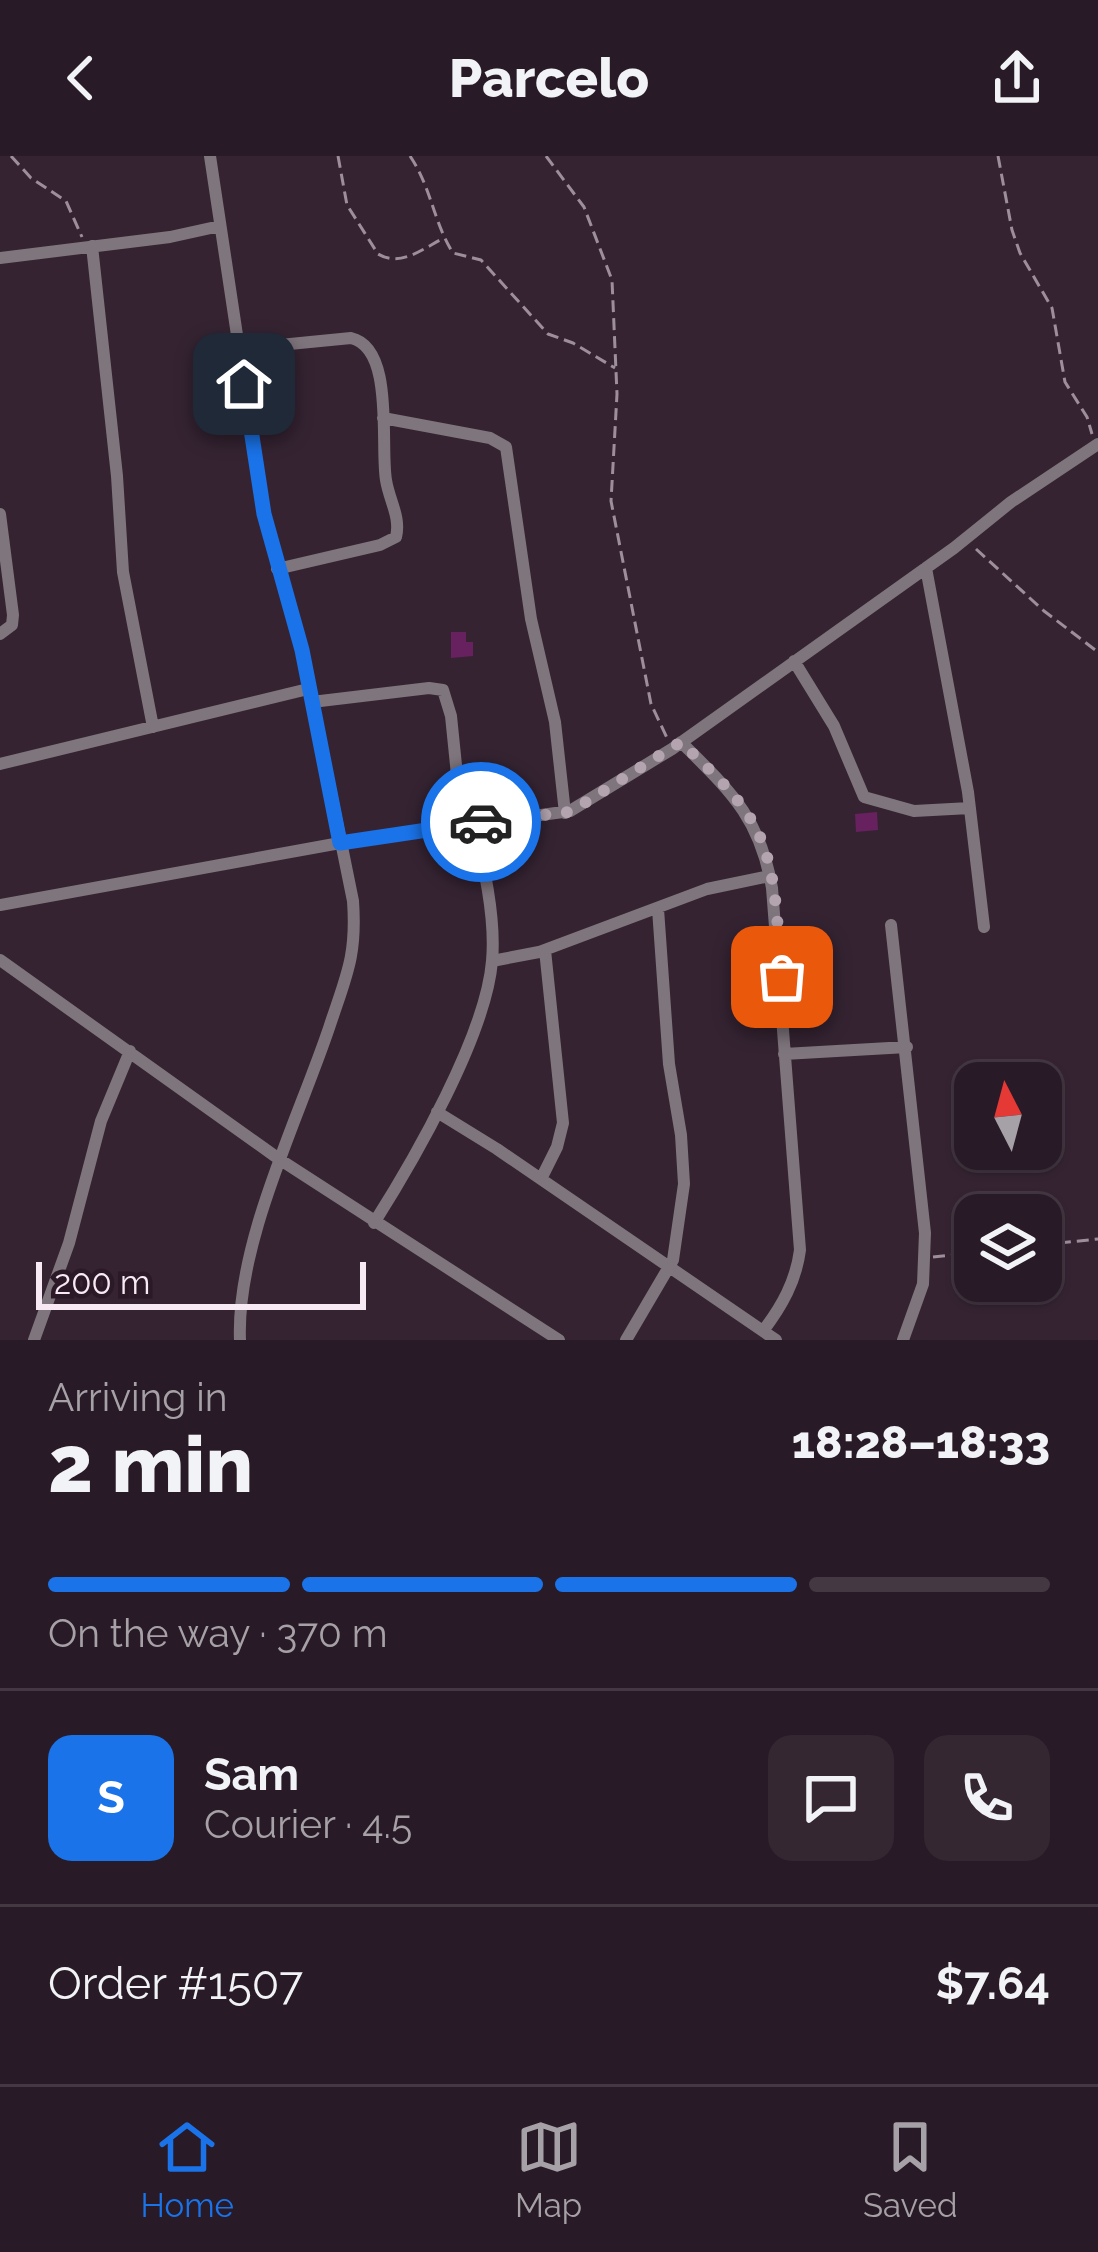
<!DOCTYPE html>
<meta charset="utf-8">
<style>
:root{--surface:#281a26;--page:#342732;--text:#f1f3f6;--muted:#a5a1a7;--line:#443843;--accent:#1a73e8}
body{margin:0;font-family:Raleway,sans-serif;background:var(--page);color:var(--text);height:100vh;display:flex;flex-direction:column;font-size:45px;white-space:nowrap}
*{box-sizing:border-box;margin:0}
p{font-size:39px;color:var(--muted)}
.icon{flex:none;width:66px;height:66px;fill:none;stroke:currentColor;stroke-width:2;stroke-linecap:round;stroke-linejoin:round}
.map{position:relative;height:1184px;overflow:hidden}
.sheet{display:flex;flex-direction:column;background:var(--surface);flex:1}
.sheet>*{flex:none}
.needle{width:78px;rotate:354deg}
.controls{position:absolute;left:954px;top:906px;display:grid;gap:24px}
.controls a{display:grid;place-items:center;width:108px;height:108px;border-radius:24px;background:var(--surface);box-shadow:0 3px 9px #0004,0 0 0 3px var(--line);font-size:60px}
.scale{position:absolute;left:36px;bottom:30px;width:330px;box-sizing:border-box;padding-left:12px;border:6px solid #f7eaf4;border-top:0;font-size:33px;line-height:42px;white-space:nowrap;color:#f7eaf4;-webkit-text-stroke:9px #2b1928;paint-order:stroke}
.pin{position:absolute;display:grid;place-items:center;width:102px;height:102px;color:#fff;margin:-51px;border-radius:24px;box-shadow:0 6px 18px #0006}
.courier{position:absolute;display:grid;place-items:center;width:120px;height:120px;margin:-60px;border:9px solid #1a73e8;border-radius:50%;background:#fff;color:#222;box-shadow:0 3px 15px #0007}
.summary em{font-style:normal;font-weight:800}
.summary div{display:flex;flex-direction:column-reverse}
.summary{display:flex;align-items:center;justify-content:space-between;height:204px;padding:0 48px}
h1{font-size:78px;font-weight:800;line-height:90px}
.bar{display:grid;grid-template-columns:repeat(4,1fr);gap:18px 12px;align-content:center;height:144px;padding:0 48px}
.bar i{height:15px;border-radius:9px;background:var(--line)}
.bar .selected{background:var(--accent)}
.bar p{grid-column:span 4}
.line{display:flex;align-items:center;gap:30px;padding:0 48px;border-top:3px solid var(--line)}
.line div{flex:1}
.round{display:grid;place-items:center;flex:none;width:126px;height:126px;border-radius:24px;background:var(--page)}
header{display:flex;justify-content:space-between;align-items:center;height:156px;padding:0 48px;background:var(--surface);font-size:54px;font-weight:800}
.tab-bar{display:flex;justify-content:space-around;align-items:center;height:168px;border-top:3px solid var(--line);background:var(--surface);font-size:33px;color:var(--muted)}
.tab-bar a{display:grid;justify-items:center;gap:6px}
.tab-bar .selected{color:var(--accent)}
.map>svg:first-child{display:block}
.building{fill:#67215f}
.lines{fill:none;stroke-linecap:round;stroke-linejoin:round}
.path{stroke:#9e8e9b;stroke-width:3;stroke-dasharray:12 6;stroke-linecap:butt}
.street{stroke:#7f757d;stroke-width:12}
.done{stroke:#b3a4b0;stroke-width:12;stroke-dasharray:0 21.6}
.route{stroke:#1a73e8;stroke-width:15}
</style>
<header><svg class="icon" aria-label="back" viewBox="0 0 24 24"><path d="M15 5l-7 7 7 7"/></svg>Parcelo<svg class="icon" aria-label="share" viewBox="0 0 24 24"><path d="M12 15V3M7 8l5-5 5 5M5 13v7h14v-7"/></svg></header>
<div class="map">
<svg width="1098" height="1184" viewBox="0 0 1098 1184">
<rect width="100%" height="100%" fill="#352332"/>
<path class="building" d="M 451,476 L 466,476 L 466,486 L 473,486 L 473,500 L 451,502 Z
M 877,656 L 878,674 L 856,676 L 855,658 Z"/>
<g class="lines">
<path class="path" d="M 11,0 L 31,22 L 66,45 L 82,81
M 338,0 L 347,49 L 378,98 C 400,111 421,94 442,83
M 410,0 C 432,33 433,65 453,97 L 481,104 L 548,178 L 573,187 L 615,212
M 546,0 L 584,51 L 612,124 L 617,238 L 611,345 L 651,548 L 668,584
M 998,0 L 1012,74 L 1020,97 L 1052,152 L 1065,226 L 1087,261 L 1092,278
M 976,393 L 1044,455 L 1098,496
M 1041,1089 L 1098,1083
M 933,1101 L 975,1097"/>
<path class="street" d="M 210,0 L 264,358 L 302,494 L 353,745 C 357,801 346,820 329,872 C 298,964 236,1088 240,1184
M 92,90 L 117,320 L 123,416 L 153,571
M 0,102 L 170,81 L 220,70
M 239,193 L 351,182 C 395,192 380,289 386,324 C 389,344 401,361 396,381 L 380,389 L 277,413
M 383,262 L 490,282 L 506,291 L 531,463 L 555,566 L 565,657
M 0,358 L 13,459 L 12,469 L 0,478
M 926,412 L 968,636 L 984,771
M 794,505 L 834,570 L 864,641 L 914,655 L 970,652
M 312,546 L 429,532 L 443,534 L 451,560 L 462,668
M 681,586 C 730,635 760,661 772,732 L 800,1094 C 796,1125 782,1150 763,1175
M 0,608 L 308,533
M 0,749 L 340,687 L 570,655 L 672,593 L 954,392 L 1011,346 L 1098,288
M 891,769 L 925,1077 L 923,1128 L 903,1184
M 0,804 L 279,1003 L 559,1184
M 492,805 L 539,796 L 707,733 L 770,720
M 784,898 L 907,891
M 437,956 L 497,993 L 776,1184
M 541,1023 L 557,991 L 563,967 L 545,794
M 374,1067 C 414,1004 486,879 492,805 C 496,762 484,708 473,667
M 34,1184 L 69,1087 L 101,965 L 130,895
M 626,1184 L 673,1104 L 684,1028 L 681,979 L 669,908 L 658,753"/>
</g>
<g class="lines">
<path class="done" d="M 481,666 L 570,656 L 681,586 C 709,614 744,643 760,681 C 778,722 777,777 782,821"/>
<path class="route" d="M 244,228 L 264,358 L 302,494 L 340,687 L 481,666"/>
</g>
</svg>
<div class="controls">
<a><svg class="needle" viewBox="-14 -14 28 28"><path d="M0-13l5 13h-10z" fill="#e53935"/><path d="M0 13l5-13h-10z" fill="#a5a1a7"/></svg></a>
<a><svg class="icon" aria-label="layers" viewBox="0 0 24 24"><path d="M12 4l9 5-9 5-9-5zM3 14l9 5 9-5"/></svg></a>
</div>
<div class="scale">200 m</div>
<div class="pin" style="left:782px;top:821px;background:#ea580c"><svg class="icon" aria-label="bag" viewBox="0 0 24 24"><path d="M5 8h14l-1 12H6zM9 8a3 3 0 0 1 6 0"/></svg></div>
<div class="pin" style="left:244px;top:228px;background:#1f2937"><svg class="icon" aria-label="home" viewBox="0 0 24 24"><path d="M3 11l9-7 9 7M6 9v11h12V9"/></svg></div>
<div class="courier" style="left:481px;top:666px"><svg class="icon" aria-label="car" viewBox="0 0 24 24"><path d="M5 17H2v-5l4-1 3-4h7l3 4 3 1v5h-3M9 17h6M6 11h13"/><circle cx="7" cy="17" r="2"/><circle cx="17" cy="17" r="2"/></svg></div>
</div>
<section class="sheet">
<div class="summary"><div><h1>2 min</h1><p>Arriving in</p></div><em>18:28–18:33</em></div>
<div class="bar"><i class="selected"></i><i class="selected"></i><i class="selected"></i><i></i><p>On the way · 370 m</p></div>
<div class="line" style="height:216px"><b class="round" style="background:var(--accent);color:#fff">S</b><div><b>Sam</b><p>Courier · 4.5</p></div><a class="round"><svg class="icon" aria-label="chat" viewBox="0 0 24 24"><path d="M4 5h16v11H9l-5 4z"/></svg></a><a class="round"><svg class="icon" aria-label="phone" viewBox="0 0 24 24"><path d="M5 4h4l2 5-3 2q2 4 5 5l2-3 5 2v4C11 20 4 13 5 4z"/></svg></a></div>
<div class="line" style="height:156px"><div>Order #1507</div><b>$7.64</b></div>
</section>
<nav class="tab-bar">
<a class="selected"><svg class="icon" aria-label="home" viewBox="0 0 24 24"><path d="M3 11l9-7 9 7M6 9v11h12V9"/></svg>Home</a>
<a><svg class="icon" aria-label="map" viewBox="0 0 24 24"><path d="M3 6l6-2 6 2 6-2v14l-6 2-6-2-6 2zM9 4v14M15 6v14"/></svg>Map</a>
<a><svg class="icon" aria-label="saved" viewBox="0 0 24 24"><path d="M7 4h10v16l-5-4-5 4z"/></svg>Saved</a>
</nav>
